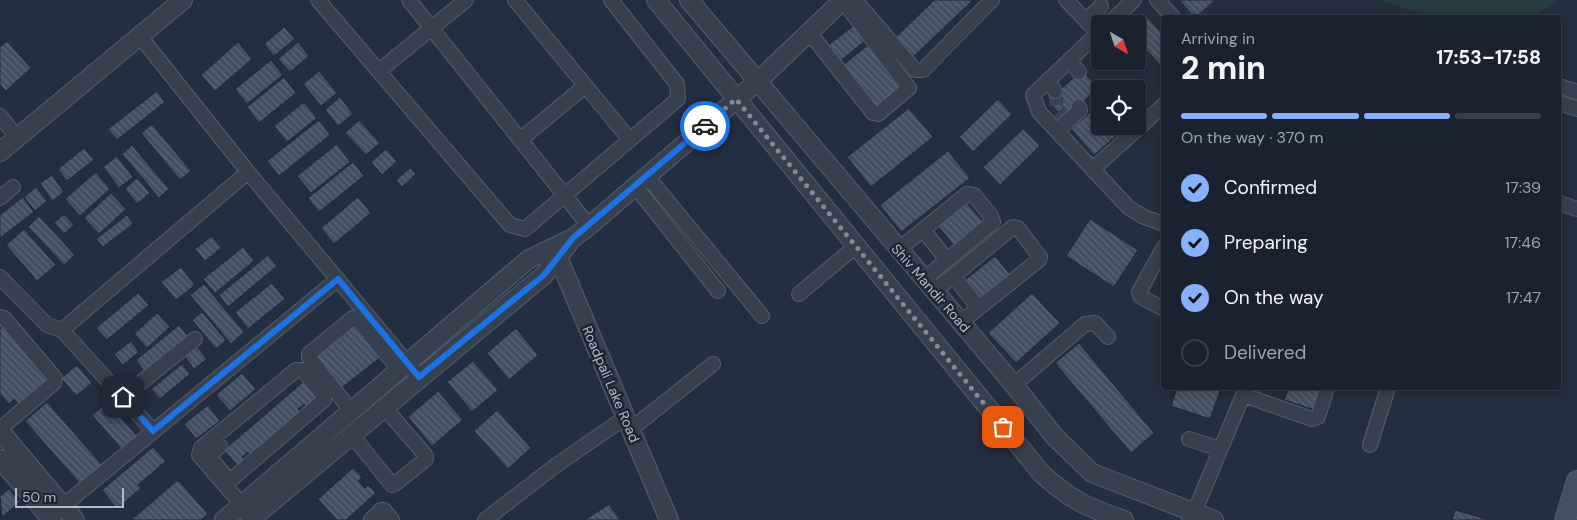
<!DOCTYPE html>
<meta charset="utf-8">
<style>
:root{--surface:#1a222f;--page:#232a37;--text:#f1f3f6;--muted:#9fa4aa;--line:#383f4b;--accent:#86b1fc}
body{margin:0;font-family:"DM Sans",sans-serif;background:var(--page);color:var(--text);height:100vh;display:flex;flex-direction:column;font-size:19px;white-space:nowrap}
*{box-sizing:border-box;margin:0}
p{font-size:16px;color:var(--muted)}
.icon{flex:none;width:28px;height:28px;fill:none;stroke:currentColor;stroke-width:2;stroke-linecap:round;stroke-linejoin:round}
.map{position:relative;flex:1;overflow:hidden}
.drawer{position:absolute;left:1161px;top:15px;width:400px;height:375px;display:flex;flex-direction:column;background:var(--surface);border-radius:5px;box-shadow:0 2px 8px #0003,0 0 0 1px var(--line)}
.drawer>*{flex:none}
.needle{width:32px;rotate:141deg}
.buttons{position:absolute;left:1091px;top:15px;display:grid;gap:10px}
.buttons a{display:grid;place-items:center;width:55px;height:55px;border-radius:5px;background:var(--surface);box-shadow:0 2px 8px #0003,0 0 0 1px var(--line);font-size:25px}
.scale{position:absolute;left:15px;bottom:12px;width:109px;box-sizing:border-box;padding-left:5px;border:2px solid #b3bbca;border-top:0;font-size:14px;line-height:18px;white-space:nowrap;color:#b3bbca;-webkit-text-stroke:4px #1c2534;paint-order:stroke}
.pin{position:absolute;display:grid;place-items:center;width:42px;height:42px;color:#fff;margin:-21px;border-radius:10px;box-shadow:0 2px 8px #0006}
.courier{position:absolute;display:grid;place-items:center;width:50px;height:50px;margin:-25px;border:4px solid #1a73e8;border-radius:50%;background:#fff;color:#222;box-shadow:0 1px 6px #0007}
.overview em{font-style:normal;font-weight:800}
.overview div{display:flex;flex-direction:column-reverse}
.overview{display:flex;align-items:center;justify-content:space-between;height:85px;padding:0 20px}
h1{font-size:32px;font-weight:800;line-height:38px}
.bar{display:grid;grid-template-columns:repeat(4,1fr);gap:8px 5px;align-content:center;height:60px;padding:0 20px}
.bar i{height:6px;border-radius:4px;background:var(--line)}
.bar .active{background:var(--accent)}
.bar p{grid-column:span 4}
ol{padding:0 20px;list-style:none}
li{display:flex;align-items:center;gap:15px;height:55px}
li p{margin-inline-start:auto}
li .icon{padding:5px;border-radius:50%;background:var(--accent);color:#111;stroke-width:4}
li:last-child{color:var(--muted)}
li i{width:28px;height:28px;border:2px solid var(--line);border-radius:50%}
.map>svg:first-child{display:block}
.pitch{fill:#253c40}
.building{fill:url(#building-back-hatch);stroke:#1e2736}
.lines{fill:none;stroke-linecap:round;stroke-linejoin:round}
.minor-tunnel{stroke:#394354;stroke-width:14;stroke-dasharray:14 7;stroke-linecap:butt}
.minor-casing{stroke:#555e6d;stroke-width:16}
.tertiary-casing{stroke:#555e6d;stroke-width:20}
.secondary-casing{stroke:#555e6d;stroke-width:22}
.minor{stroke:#37404f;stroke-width:14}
.tertiary{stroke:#37404f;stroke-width:18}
.secondary{stroke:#454f62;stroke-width:20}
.done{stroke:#818a99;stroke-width:5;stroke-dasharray:0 9}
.route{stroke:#1a73e8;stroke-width:6}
.labels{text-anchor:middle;stroke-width:5;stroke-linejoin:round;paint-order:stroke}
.street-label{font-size:14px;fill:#b3bbca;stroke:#1c2534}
</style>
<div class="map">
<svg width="1577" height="520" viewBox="0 0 1577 520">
<defs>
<pattern id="building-back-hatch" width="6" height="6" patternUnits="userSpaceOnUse" patternTransform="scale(1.25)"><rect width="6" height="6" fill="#424e61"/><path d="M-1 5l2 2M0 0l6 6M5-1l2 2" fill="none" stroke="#5b6676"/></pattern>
</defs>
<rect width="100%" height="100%" fill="#232e3f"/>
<path class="pitch" d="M 1379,0 L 1559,0 L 1534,17 L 1437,18 Z"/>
<path class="building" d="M 934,0 L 973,0 L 911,59 L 893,40 Z
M 1179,0 L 1215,0 L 1195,18 Z
M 1142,12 L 1164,35 L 1164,69 L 1138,41 L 1138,24 L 1129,24 Z
M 853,26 L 865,41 L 838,63 L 826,47 Z
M 284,27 L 295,39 L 274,56 L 264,44 Z
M 7,41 L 31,68 L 6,91 L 0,85 L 0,47 Z
M 238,42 L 252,59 L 215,91 L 201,75 Z
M 298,42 L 309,56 L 290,72 L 278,59 Z
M 868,45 L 904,88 L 879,109 L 843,65 Z
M 271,60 L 283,75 L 247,104 L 235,89 Z
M 1082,70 L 1098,88 L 1064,119 L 1048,101 Z
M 319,71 L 337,93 L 321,106 L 303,84 Z
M 284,77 L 296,93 L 259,123 L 247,107 Z
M 157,91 L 165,102 L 117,140 L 108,129 Z
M 340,97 L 353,114 L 338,126 L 325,110 Z
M 998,99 L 1012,114 L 973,152 L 959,137 Z
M 304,102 L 317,118 L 287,142 L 274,126 Z
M 1100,104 L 1100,126 L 1119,126 L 1123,130 L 1094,155 L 1071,129 Z
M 909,108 L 933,137 L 871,187 L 847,157 Z
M 319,120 L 330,135 L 279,176 L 267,161 Z
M 359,120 L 380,143 L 366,155 L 345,133 Z
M 152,124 L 191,171 L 180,180 L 141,133 Z
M 1023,129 L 1040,146 L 1000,185 L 983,167 Z
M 337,144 L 350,162 L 311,193 L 297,176 Z
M 132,145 L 169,189 L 159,198 L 122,154 Z
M 84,148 L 94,160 L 67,181 L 58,169 Z
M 386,149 L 397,161 L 382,175 L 371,162 Z
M 948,151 L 970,178 L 901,232 L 880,205 Z
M 117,156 L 133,177 L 119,188 L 103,167 Z
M 353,162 L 364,176 L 319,212 L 308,198 Z
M 410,168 L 416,174 L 402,187 L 396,180 Z
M 96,172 L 110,189 L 80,216 L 65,199 Z
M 52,175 L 64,192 L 52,201 L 40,183 Z
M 137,178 L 150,193 L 137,204 L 125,189 Z
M 36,187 L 47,201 L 35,211 L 24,197 Z
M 111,193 L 126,209 L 99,234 L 84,218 Z
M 23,197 L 34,212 L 0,238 L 0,215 Z
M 358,197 L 371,213 L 334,244 L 321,228 Z
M 966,202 L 984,223 L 955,247 L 938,226 Z
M 64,214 L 74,225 L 64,234 L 54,223 Z
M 127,215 L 133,224 L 103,247 L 96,239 Z
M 39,216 L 75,255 L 64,265 L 28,227 Z
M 1090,219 L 1138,250 L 1114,287 L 1066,256 Z
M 24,229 L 56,265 L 37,281 L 6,245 Z
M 212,236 L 221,248 L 205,261 L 195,249 Z
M 243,247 L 254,261 L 215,293 L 203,279 Z
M 268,255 L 277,266 L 228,307 L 219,295 Z
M 995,256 L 1010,274 L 979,299 L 964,281 Z
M 181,267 L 195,285 L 176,300 L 161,282 Z
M 272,283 L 285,299 L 248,329 L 235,312 Z
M 204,284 L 244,332 L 231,344 L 190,295 Z
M 138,293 L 149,305 L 107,340 L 96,328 Z
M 1032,293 L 1060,323 L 1016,363 L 988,333 Z
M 202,312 L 226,340 L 216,349 L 192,320 Z
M 157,313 L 170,327 L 147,348 L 134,334 Z
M 355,323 L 381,357 L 339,390 L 312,357 Z
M 7,324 L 52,379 L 19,406 L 14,399 L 9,404 L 0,394 L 0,329 Z
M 179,325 L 188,336 L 144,371 L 136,360 Z
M 516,328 L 538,355 L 509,380 L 487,353 Z
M 131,341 L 139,352 L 123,365 L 114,354 Z
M 1079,343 L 1154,433 L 1131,453 L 1055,363 Z
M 195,344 L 207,359 L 194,369 L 183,354 Z
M 473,361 L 498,390 L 472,412 L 447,382 Z
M 182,364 L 190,374 L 160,399 L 151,389 Z
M 77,365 L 92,383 L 76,396 L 61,378 Z
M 242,373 L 256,389 L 230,411 L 216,395 Z
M 303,382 L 318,399 L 307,408 L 304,404 L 298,409 L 302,413 L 251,456 L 248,452 L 242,457 L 246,461 L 239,467 L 224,450 Z
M 1177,388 L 1221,388 L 1210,419 L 1171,406 Z
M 1289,388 L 1322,388 L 1315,410 L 1284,400 Z
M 438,391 L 463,420 L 432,446 L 408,417 Z
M 47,402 L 103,466 L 81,485 L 25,421 Z
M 108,402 L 140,440 L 125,453 L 92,415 Z
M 208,405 L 220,421 L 196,439 L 184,424 Z
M 497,410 L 531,448 L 508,469 L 474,431 Z
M 153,447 L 166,461 L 138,485 L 141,488 L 117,509 L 102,490 Z
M 353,468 L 362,477 L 358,481 L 365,488 L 368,485 L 376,493 L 346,520 L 337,520 L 318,499 Z
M 178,480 L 208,514 L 201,520 L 131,520 Z
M 9,489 L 20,502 L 2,517 L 0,496 Z
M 609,504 L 620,520 L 585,520 Z
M 1455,510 L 1490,520 L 1452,520 Z"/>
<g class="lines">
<path class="minor-tunnel" d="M 1055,91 L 1057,109 L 1066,118"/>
<defs>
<path id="minor" d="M 318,0 L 510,225 L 525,229 L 678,99 L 677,84 L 611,0
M 409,0 L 589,226
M 515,0 L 630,140
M 855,0 L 915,70 L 923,70 L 992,0
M 1066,0 L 1098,33
M 1157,0 L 1174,18
M 1086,21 L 1101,6
M 1108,24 L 1134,0
M 1100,31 L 1033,95 L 1039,112 L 1129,208 L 1144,217 L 1164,224
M 809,32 L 873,113 L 878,114 L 909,88 L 843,1
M 139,35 L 248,172 L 419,377
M 1069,60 L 1079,72
M 379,71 L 466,0
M 1048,80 L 1055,91
M 1559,86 L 1577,92
M 1559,103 L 1577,109
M 0,116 L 17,137
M 1057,131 L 1080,110 L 1079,107
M 520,140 L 585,86
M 1094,168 L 1164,105
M 647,176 L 762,316
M 635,186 L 718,291
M 0,198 L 13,187
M 1559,203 L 1577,209
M 924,231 L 947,260
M 1164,247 L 1139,292 L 1141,297 L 1164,309
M 898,250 L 967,194 L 974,195 L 991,216 L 993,222 L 924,279
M 953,276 L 979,308
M 0,277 L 47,325 L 62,330 L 153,431
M 935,291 L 1013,227 L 1018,228 L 1040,257 L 1039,260 L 961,322
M 799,294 L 856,246
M 0,317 L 4,318 L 55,378 L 54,383 L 0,429
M 62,330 L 248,172
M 1014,385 L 1085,324 L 1095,323 L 1108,337
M 1243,395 L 1312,419 L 1318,417 L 1327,388
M 123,397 L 195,339
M 352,412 L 309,357 L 309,354 L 353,318 L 356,318 L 400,371
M 631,429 L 713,364
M 351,434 L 392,485 L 395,484 L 426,459 L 426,456 L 384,407
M 1189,439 L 1220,449
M 1370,445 L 1388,388
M 220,446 L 210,455 L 211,459 L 228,479 L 233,478 L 324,400 L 324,396 L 303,370 L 296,370 L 201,448 L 199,455 L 242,505
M 63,506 L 338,279
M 371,520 L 381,510 L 384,510 L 392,520
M 485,520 L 555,466 L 626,417
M 1189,520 L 1194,513 L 1246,388"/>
<path id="tertiary" d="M 656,0 L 1042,474 C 1072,501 1087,507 1124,520
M 689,0 L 1014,385 L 1054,436 L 1092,473 L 1214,520
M 0,152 L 183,0
M 555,250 L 669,520
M 0,431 L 75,520
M 0,459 L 52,520
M 224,520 L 529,259 L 573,238 L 589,226 L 758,81 L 843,0
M 250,520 L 544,275 L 572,239"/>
<path id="secondary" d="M 1565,520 L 1577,481"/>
</defs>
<use href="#minor" class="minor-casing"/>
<use href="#tertiary" class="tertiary-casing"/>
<use href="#secondary" class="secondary-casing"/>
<use href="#minor" class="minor"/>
<use href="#tertiary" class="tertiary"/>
<use href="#secondary" class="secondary"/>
</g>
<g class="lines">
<path class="done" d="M 705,126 L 736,99 L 1003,427"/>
<path class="route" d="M 123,397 L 153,431 L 338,279 L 419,377 L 544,275 L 573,238 L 705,126"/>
</g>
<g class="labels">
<g class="street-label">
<text transform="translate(931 288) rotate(49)" y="5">Shiv Mandir Road</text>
<text transform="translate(611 384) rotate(67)" y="5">Roadpali Lake Road</text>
</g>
</g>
</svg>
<div class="buttons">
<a><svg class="needle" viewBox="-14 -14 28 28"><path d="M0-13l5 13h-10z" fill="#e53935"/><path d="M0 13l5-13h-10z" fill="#9fa4aa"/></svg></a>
<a><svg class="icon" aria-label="locate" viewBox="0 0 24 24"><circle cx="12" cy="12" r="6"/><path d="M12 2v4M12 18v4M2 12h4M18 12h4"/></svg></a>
</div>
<div class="scale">50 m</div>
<div class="pin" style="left:1003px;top:427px;background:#ea580c"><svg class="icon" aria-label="bag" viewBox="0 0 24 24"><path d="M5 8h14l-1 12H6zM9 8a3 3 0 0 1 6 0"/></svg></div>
<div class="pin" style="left:123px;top:397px;background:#1f2937"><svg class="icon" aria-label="home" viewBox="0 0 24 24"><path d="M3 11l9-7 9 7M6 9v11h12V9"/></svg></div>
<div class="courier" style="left:705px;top:126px"><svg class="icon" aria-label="car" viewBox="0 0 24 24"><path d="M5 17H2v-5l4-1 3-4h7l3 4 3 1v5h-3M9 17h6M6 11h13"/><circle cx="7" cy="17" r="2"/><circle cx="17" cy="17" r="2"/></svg></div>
<section class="drawer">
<div class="overview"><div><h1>2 min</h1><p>Arriving in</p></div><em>17:53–17:58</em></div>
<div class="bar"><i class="active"></i><i class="active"></i><i class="active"></i><i></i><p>On the way · 370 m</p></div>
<ol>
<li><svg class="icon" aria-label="check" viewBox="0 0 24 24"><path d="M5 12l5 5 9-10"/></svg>Confirmed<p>17:39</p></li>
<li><svg class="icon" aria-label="check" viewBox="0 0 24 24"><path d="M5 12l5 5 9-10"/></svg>Preparing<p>17:46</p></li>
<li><svg class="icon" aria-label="check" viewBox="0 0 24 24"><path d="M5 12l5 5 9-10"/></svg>On the way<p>17:47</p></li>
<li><i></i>Delivered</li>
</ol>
</section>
</div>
